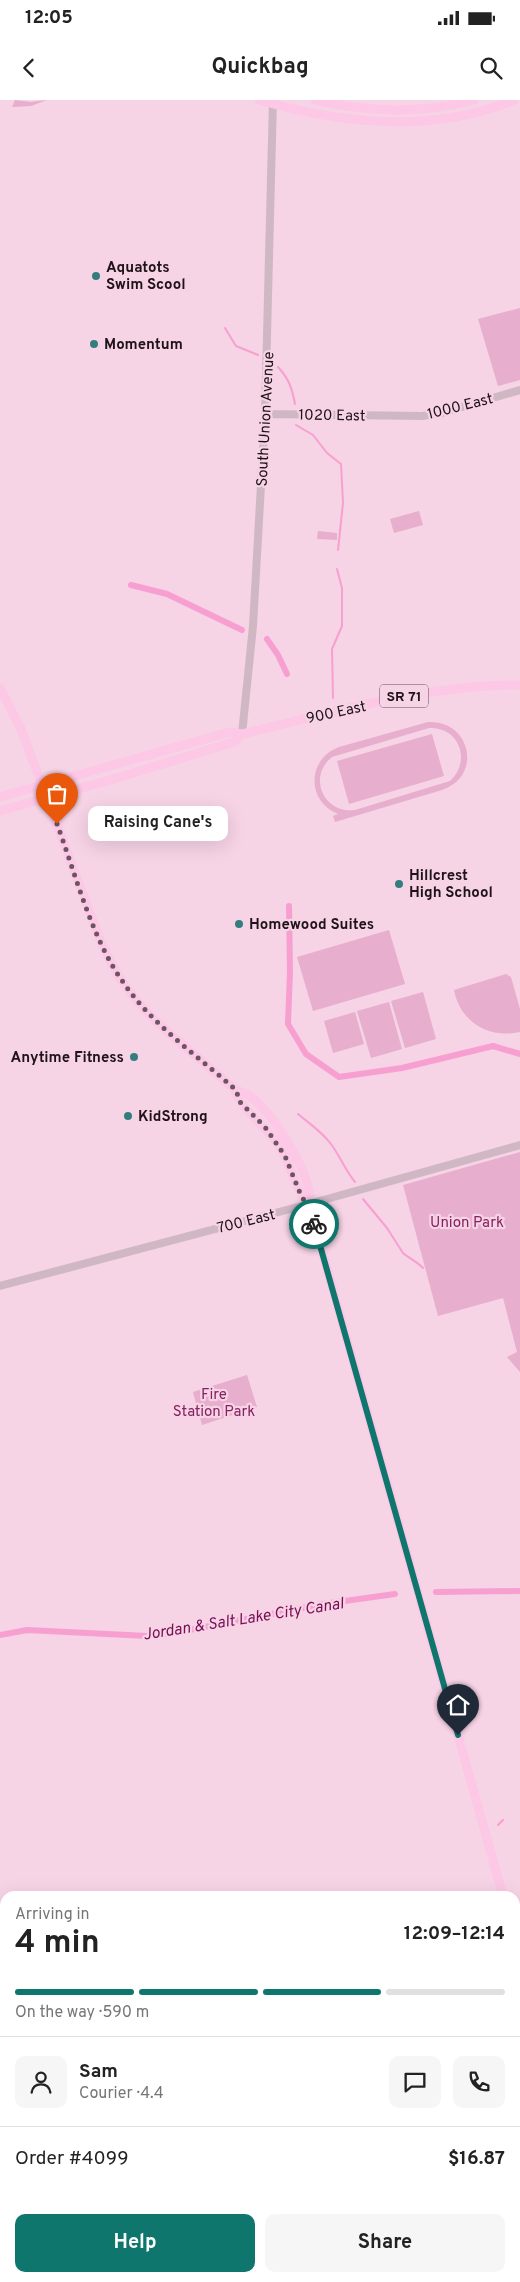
<!DOCTYPE html>
<meta charset="utf-8">
<style>
:root{--surface:#fff;--page:#f6f6f6;--text:#222;--muted:#767676;--line:#e0e0e0;--accent:#0f766e}
body{margin:0;font-family:Overpass,sans-serif;background:var(--page);color:var(--text);height:100vh;display:flex;flex-direction:column;font-size:19px;white-space:nowrap}
*{box-sizing:border-box;margin:0}
p{font-size:16px;color:var(--muted)}
.icon{flex:none;width:28px;height:28px;fill:none;stroke:currentColor;stroke-width:2;stroke-linecap:round;stroke-linejoin:round}
.map{position:relative;flex:1;overflow:hidden}
.sheet{position:absolute;left:0px;top:1791px;width:520px;height:391px;display:flex;flex-direction:column;background:var(--surface);border-radius:15px 15px 0 0;box-shadow:0 5px 20px #0002}
.sheet>*{flex:none}
.pin{position:absolute;display:grid;place-items:center;width:42px;height:42px;color:#fff;margin:-51px -21px;border-radius:50% 50% 50% 0;rotate:-45deg;box-shadow:0 0 5px #0007}
.pin .icon{rotate:45deg}
.courier{position:absolute;display:grid;place-items:center;width:50px;height:50px;margin:-25px;border:4px solid #0f766e;border-radius:50%;background:#fff;color:#222;box-shadow:0 1px 6px #0007}
.bubble{position:absolute;height:35px;border-radius:10px;background:var(--surface);box-shadow:0 5px 20px #0002;font-size:16px;font-weight:700;line-height:35px;text-align:center}
.overview em{font-style:normal;font-weight:700}
.overview div{display:flex;flex-direction:column-reverse}
.overview{display:flex;align-items:center;justify-content:space-between;height:85px;padding:0 15px}
h1{font-size:32px;font-weight:700;line-height:38px}
.bar{display:grid;grid-template-columns:repeat(4,1fr);gap:8px 5px;align-content:center;height:60px;padding:0 15px}
.bar i{height:6px;border-radius:4px;background:var(--line)}
.bar .on{background:var(--accent)}
.bar p{grid-column:span 4}
.line{display:flex;align-items:center;gap:12px;padding:0 15px;border-top:1px solid var(--line)}
.line div{flex:1}
.round{display:grid;place-items:center;flex:none;width:52px;height:52px;border-radius:10px;background:var(--page)}
.cta{display:flex;gap:10px;margin-top:auto;padding:10px 15px}
.cta a{flex:1;height:58px;border-radius:10px;background:var(--accent);color:#fff;font-size:20px;font-weight:700;line-height:58px;text-align:center}
.cta a+a{background:var(--page);color:var(--text)}
.status{display:flex;justify-content:space-between;align-items:center;height:35px;padding:0 25px;background:var(--surface);direction:ltr}
.status svg{height:14px;fill:currentColor}
header{display:flex;justify-content:space-between;align-items:center;height:65px;padding:0 15px;background:var(--surface);font-size:22px;font-weight:700}
.map>svg:first-child{display:block}
.green{fill:#e7aecd;fill-rule:evenodd}
.lines{fill:none;stroke-linecap:round;stroke-linejoin:round}
.stream{stroke:#f89fd1;stroke-width:2}
.canal{stroke:#f89fd1;stroke-width:6}
.secondary{stroke:#cfb8c4;stroke-width:8}
.primary{stroke:#fdc7e6;stroke-width:9}
.done{stroke:#6a5660;stroke-width:5;stroke-dasharray:0 9}
.route{stroke:#0f766e;stroke-width:6}
.poi-dot{fill:#347d7d;stroke:#f6d3e5;stroke-width:2}
.labels{text-anchor:middle;stroke-width:4.5;stroke-linejoin:round;paint-order:stroke}
.shield{fill:#f6d3e5;stroke:#604d56;stroke-width:1}
.shield-label{font-size:14px;font-weight:bold;fill:#1f1319}
.poi-label{font-size:15px;font-weight:bold;fill:#1f1319;stroke:#f6d3e5;text-anchor:start}
.street-label{font-size:15px;fill:#1f1319;stroke:#f6d3e5}
.park-label{font-size:15px;fill:#862163;stroke:#f6d3e5}
.water-label{font-size:16px;font-style:italic;fill:#770e56;stroke:#f6d3e5}
</style>
<div class="status"><b>12:05</b><svg viewBox="0 0 49 12"><path d="M0 12V9h3v3zM5 12V6h3v6zM10 12V3h3v9zM15 12V0h3v12zM26 1h20v11H26zM47 4h2v5h-2z"/></svg></div>
<header><svg class="icon" aria-label="back" viewBox="0 0 24 24"><path d="M15 5l-7 7 7 7"/></svg>Quickbag<svg class="icon" aria-label="search" viewBox="0 0 24 24"><circle cx="10" cy="10" r="6"/><path d="M15 15l6 6"/></svg></header>
<div class="map">
<svg width="520" height="2182" viewBox="0 0 520 2182">
<rect width="100%" height="100%" fill="#f6d3e5"/>
<path class="green" d="M 15,0 L 30,2 L 47,0 L 31,6 L 12,7 Z
M 520,208 L 520,280 L 498,286 L 478,219 Z
M 419,411 L 423,425 L 394,433 L 390,419 Z
M 318,431 L 337,433 L 337,440 L 317,439 Z
M 428,622 C 471,620 483,676 442,690 L 335,722 L 333,716 L 338,714 C 306,701 307,659 339,647 ZM 429,628 C 459,626 472,661 450,681 L 355,710 C 324,714 307,677 332,657 Z
M 432,634 L 444,676 L 349,704 L 337,661 Z
M 389,830 L 405,884 L 313,911 L 297,857 Z
M 506,874 L 511,877 L 520,909 L 520,932 C 489,939 460,922 454,890 Z
M 423,892 L 436,939 L 405,948 L 391,901 Z
M 389,902 L 402,949 L 371,958 L 357,911 Z
M 355,912 L 364,944 L 333,953 L 324,921 Z
M 520,1052 L 520,1272 L 507,1257 L 517,1252 L 503,1198 L 438,1216 L 403,1085 Z
M 247,1275 L 257,1307 L 202,1325 L 193,1292 Z
M 122,2178 L 264,2178 L 265,2182 L 124,2182 Z"/>
<g class="lines">
<path class="stream" d="M 225,228 L 236,246 L 258,255
M 278,267 C 289,279 292,288 295,304
M 296,325 L 313,335 L 327,353 L 341,364 L 343,403 L 338,450
M 333,598 L 332,549 L 342,526 L 342,488 L 337,469
M 298,1014 C 310,1024 322,1032 331,1044 C 340,1056 345,1070 355,1082
M 363,1099 L 387,1128 L 403,1153 C 407,1157 416,1161 423,1168
M 498,1725 L 503,1720"/>
<path class="canal" d="M 131,485 L 167,494 L 242,530
M 267,539 L 278,555 L 287,574
M 289,806 L 290,872 L 288,924 L 306,954 L 339,977 L 402,968 L 493,946 L 520,954
M 436,1492 L 520,1491
M 0,1535 L 27,1530 L 147,1536 L 179,1532 L 323,1504 L 395,1494"/>
<path class="secondary" d="M 265,314 L 422,316 L 442,313 L 520,290
M 242,634 L 253,526 L 265,314 L 273,0
M 0,1186 L 309,1104 L 520,1045"/>
<path class="primary" d="M 259,0 C 342,24 432,34 514,0
M 315,0 C 367,12 422,14 474,0
M 0,588 L 21,629 L 99,837 C 107,856 116,874 129,891 C 158,929 200,957 235,990 C 239,991 243,992 247,994 C 269,1006 316,1079 309,1104
M 0,697 L 230,632 L 242,634 C 334,612 425,585 520,585
M 0,711 L 117,678 L 234,642 L 242,634
M 235,990 C 243,1012 266,1026 279,1045 C 290,1062 296,1092 309,1104 L 503,1796
M 515,1837 L 520,1855"/>
</g>
<g class="lines">
<path class="done" d="M 57,724 C 76,775 91,837 123,882 C 152,925 198,956 236,990 L 240,1002 L 265,1027 L 285,1056 L 302,1098 L 309,1104 L 314,1124"/>
<path class="route" d="M 314,1124 L 458,1635"/>
</g>
<g class="poi-dot">
<circle cx="96" cy="176" r="5"/>
<circle cx="94" cy="244" r="5"/>
<circle cx="399" cy="784" r="5"/>
<circle cx="239" cy="824" r="5"/>
<circle cx="134" cy="957" r="5"/>
<circle cx="128" cy="1016" r="5"/>
</g>
<g class="labels">
<rect class="shield" x="380" y="584.5" width="48" height="23" rx="4"/>
<g class="shield-label">
<text x="404" y="601">SR 71</text>
</g>
<g class="poi-label">
<text x="106" y="172">Aquatots<tspan x="106" dy="17">Swim Scool</tspan></text>
<text x="104" y="249">Momentum</text>
<text x="409" y="780">Hillcrest<tspan x="409" dy="17">High School</tspan></text>
<text x="249" y="829">Homewood Suites</text>
<text x="124" y="962" text-anchor="end">Anytime Fitness</text>
<text x="138" y="1021">KidStrong</text>
</g>
<g class="street-label">
<text transform="translate(460 306) rotate(-14)" y="5">1000 East</text>
<text transform="translate(332 315) rotate(1)" y="5">1020 East</text>
<text transform="translate(265 319) rotate(-87)" y="5">South Union Avenue</text>
<text transform="translate(336 612) rotate(-12)" y="5">900 East</text>
<text transform="translate(246 1121) rotate(-14)" y="5">700 East</text>
</g>
<g class="park-label">
<text x="467" y="1127">Union Park</text>
<text x="214" y="1299">Fire<tspan x="214" dy="17">Station Park</tspan></text>
</g>
<g class="water-label">
<text transform="translate(243 1518) rotate(-9)" y="6">Jordan &amp; Salt Lake City Canal</text>
</g>
</g>
</svg>
<div class="pin" style="left:57px;top:724px;background:#ea580c"><svg class="icon" aria-label="bag" viewBox="0 0 24 24"><path d="M5 8h14l-1 12H6zM9 8a3 3 0 0 1 6 0"/></svg></div>
<div class="pin" style="left:458px;top:1635px;background:#1f2937"><svg class="icon" aria-label="home" viewBox="0 0 24 24"><path d="M3 11l9-7 9 7M6 9v11h12V9"/></svg></div>
<div class="courier" style="left:314px;top:1124px"><svg class="icon" aria-label="bike" viewBox="0 0 24 24"><circle cx="6" cy="16" r="4"/><circle cx="18" cy="16" r="4"/><path d="M6 16l4-8h5l3 8M10 8l3 8H6M13 5h3"/></svg></div>
<div class="bubble" style="left:88px;top:706px;width:140px">Raising Cane's</div>
<section class="sheet">
<div class="overview"><div><h1>4 min</h1><p>Arriving in</p></div><em>12:09–12:14</em></div>
<div class="bar"><i class="on"></i><i class="on"></i><i class="on"></i><i></i><p>On the way · 590 m</p></div>
<div class="line" style="height:90px"><a class="round"><svg class="icon" aria-label="person" viewBox="0 0 24 24"><circle cx="12" cy="8" r="4"/><path d="M4 21q1-7 8-7t8 7"/></svg></a><div><b>Sam</b><p>Courier · 4.4</p></div><a class="round"><svg class="icon" aria-label="chat" viewBox="0 0 24 24"><path d="M4 5h16v11H9l-5 4z"/></svg></a><a class="round"><svg class="icon" aria-label="phone" viewBox="0 0 24 24"><path d="M5 4h4l2 5-3 2q2 4 5 5l2-3 5 2v4C11 20 4 13 5 4z"/></svg></a></div>
<div class="line" style="height:65px"><div>Order #4099</div><b>$16.87</b></div>
<div class="cta"><a>Help</a><a>Share</a></div>
</section>
</div>
